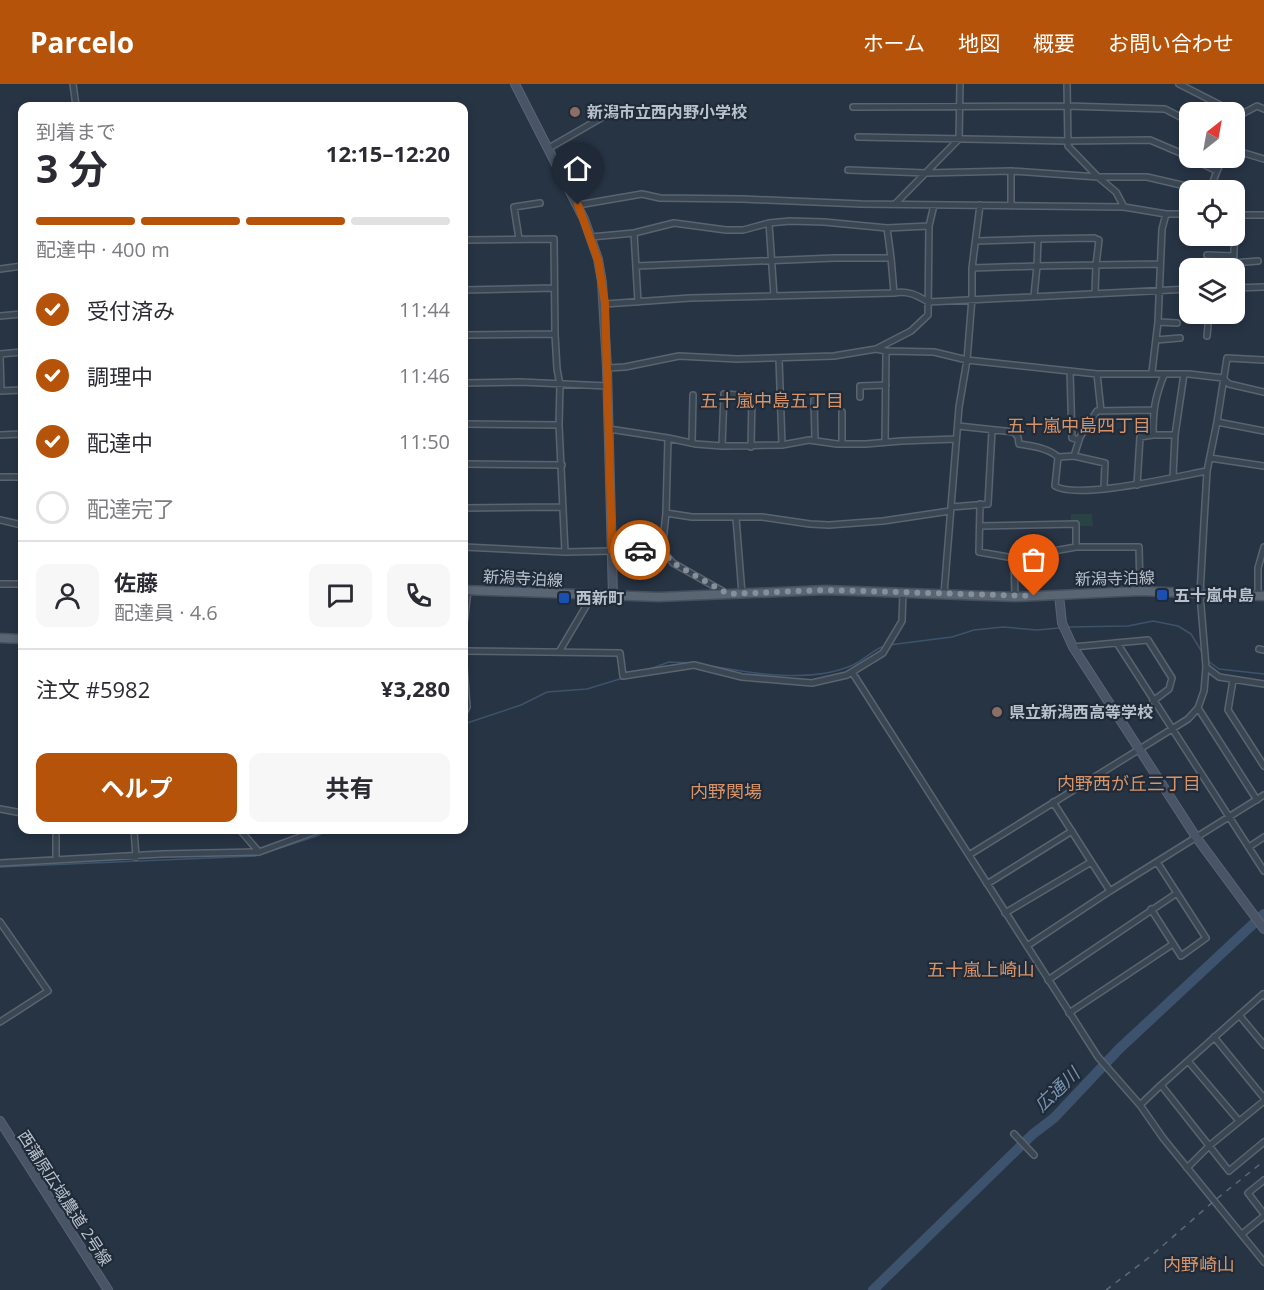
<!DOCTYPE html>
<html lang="ja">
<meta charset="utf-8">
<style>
:root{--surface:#fff;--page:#f7f7f7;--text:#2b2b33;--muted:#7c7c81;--line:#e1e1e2;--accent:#b45309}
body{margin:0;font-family:"Open Sans","Noto Sans JP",sans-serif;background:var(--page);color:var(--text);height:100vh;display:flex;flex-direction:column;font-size:22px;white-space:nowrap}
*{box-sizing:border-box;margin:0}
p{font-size:20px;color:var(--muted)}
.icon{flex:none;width:33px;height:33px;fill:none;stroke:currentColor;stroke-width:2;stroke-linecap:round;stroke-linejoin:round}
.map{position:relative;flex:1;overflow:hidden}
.sheet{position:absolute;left:18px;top:18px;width:450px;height:732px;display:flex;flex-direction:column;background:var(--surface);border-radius:12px;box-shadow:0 3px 9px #0003}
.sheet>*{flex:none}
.needle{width:39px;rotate:31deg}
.buttons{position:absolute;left:1179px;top:18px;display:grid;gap:12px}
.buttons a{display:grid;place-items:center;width:66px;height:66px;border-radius:12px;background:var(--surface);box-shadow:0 3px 9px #0003;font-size:30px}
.pin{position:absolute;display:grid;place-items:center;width:51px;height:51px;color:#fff;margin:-62px -26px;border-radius:50% 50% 50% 0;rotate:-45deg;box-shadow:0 0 6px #0007}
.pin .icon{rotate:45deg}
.courier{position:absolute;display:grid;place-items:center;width:60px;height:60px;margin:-30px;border:4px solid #b45309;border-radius:50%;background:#fff;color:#222;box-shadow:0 2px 8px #0007}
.overview em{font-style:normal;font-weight:700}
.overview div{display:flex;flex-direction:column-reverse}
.overview{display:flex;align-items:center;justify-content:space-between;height:102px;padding:0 18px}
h1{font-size:39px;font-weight:700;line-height:45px}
.bar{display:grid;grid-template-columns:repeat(4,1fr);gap:9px 6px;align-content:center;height:72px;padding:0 18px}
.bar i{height:8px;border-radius:4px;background:var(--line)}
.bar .current{background:var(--accent)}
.bar p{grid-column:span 4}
.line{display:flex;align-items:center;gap:15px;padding:0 18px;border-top:2px solid var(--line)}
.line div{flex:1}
.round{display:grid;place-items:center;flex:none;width:63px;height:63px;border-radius:12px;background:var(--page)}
ol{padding:0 18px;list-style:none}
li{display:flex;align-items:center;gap:18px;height:66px}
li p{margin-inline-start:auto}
li .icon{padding:6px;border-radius:50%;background:var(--accent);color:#fff;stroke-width:4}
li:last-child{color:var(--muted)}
li i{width:33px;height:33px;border:3px solid var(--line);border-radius:50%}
.primary-button{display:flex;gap:12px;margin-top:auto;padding:12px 18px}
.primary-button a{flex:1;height:69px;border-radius:12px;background:var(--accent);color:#fff;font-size:24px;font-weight:700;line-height:69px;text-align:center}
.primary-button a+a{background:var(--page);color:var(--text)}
header{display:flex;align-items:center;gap:36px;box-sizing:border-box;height:84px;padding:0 30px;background:var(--accent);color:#fff}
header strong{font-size:28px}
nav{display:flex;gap:33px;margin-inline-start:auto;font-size:21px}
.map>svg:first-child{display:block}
.green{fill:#294345}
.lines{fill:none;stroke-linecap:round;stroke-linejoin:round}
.stream{stroke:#3d536d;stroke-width:1.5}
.river{stroke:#3d536d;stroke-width:10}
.street-casing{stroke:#5a6471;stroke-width:8}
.secondary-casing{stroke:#5a6471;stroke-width:10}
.primary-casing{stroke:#454f5d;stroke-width:11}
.street{stroke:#3b4653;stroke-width:5}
.secondary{stroke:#495566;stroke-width:8}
.primary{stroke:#596573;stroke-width:8}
.rail{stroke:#5d6a7a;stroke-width:1.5;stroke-dasharray:6 6;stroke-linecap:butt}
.done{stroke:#86909d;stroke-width:6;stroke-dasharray:0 10.8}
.route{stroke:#b45309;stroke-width:8}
.education-dot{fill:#8d6e63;stroke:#202b39;stroke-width:2}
.transit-dot{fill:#1a4fb4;stroke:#202b39;stroke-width:2}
.labels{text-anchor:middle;stroke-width:4.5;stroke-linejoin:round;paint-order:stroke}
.poi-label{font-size:16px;font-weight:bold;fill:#b9c1cd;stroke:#202b39;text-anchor:start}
.street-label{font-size:16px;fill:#b9c1cd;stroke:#202b39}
.neighbourhood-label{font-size:18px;fill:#d89468;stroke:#202b39}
.water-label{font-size:18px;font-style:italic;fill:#7993b0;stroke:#202b39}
</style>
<header>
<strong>Parcelo</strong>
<nav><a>ホーム</a><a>地図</a><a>概要</a><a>お問い合わせ</a></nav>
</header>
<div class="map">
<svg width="1264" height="1206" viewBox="0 0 1264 1206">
<rect width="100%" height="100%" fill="#273444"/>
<path class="green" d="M 1071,430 L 1092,430 L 1093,442 L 1080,442 L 1080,438 L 1071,438 Z"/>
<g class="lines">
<path class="stream" d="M 1067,543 L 1128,542 L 1153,537 L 1178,542 L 1191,550 L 1202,568
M 889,561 L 952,553 L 974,546 L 1003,543 L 1037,546 L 1059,544
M 1208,577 L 1219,585 L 1264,590
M 699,580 C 745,588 808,601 853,581 C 864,576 873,566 884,562
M 650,585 L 669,578 L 695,579
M 464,640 L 521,621 L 547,608 L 587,605 L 623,594
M 0,783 L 255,772 L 317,752 L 328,746"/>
<path class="river" d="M 873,1206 L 1033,1050 L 1054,1034 L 1119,965 L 1264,830"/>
<defs>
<path id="street" d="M 73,0 L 76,22
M 1067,0 L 1068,62 L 1098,93 L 1116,108 L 1124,123
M 1179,0 L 1234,28
M 853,23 L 1067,22 L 1165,25 L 1190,38
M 1234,45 L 1240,31 L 1257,22 L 1264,25
M 858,53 L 1067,57 L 1150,56 L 1190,73
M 549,64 L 601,34
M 1234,66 L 1264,75
M 1190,74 L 1217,87 L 1223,74
M 848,86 L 926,89 L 1011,87 L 1098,93 L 1147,93 L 1203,106
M 1210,106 L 1217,87
M 895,120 L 959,55 L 960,0
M 578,121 L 642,110 L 660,114 L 743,115 L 861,120 L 1124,123 L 1166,130 L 1190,130
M 1011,122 L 1011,87
M 1236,131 L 1264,131
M 769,139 L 774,212
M 929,142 L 934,121
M 634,149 L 638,218
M 591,153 L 634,149 L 674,139 L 726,146 L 743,146 L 769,139 L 790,137 L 824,138 L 887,144 L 891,174 L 835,174 L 636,182
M 519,155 L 514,123 L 540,119
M 464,156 L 554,155 L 555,250 L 557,285 L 560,301 L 559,341 L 565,468
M 1207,171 L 1234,172
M 891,174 L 894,209
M 1233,179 L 1258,177
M 972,184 L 1037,182 L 1038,155 L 976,157
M 1233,184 L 1236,131
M 0,185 L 22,182
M 1234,204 L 1264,203
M 464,206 L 554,204
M 1095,209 L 1096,181 L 1160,180
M 1034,212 L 1037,182 L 1096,181 L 1099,156 L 1094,154 L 1038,155
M 605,220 L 690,214 L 894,209 C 907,206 917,211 928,218 L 1190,205
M 0,232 L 22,230
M 1158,238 L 1177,239
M 464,251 L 555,250
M 1207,252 L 1209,230
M 1156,256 L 1180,254
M 876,265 L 886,267 L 885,358
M 886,267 L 934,268 L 967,276 L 1097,290 L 1189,290 L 1223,294 L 1229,300 L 1264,308
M 0,270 L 22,268
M 0,272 L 1,307
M 779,275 L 782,361
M 607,284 L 625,283 L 679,272 L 737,275 L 834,272 L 876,265 L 911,247 L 928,231 L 929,142 L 887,144
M 1070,287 L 1072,354 L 1079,356
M 1152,288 L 1158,238 L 1162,145 L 1166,130
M 1097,290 L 1101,327
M 464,299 L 520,298 L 608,302
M 0,307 L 22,306
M 860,313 L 860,302 L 886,301
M 814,316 L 815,357
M 1217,338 L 1264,347
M 464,340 L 559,341
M 958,342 L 1014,348 L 1018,353 L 1019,360 C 1032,362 1048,364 1058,373 L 1055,402 C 1077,416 1179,392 1207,387
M 609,345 L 668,354 L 696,360 L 722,362 L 782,361 L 809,356 L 837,360 L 866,360 L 901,357 L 956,355
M 0,351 L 22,350
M 1153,351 L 1175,351
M 668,354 L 666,429 L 662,466 L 673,479 L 726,509
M 692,359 L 693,311
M 842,360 L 842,328
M 722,362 L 724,310 L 752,312 L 751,363
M 1074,372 L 1105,379 L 1104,403
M 1058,373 L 1074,372 L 1080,353 L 1097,327 L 1153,326
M 1210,374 L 1264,382
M 464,380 L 562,381
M 0,393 L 22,393
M 1173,393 L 1175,351 L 1184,290
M 1137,401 L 1140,353 L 1153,351 C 1153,326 1155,313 1164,291
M 951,423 L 988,420 L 992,346
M 464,424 L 563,423
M 666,429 L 692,433 L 762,433 L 810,440 L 829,441 L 883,437 L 950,427
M 736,434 L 742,510
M 0,436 L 22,441
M 980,442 L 1076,440 L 1076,463 L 1014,474 L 979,468 L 980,420
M 464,463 L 565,468 L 662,466
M 1076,463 L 1139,463 L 1140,507
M 1014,474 L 1015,513
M 0,500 L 22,500
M 944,510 L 959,323 L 967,276 L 972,214 L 972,184 L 980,121
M 1258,512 L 1258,484 L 1264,463
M 464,540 L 468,506
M 1117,559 L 1264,787
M 1073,563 L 1148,556 L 1172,594 L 1169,605 L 1153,617
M 1259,565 L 1264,566
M 464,567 L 620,569 L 623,592 L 694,581 L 742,593 L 812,599 L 847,591 L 883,569 L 902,537 L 903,509
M 559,568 L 592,512
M 464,583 L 467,623 L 464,629
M 1206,583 L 1219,593 L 1264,600
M 852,588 L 1098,973 L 1140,1021 L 1163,1054 L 1264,1178
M 1233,596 L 1228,626 L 1264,682
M 1198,624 L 1257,716
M 1053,718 L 1110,807
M 0,725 L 22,729
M 134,746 L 136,773
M 240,746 L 259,768
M 1249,763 L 1264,753
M 969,771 L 1172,645 L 1188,635 L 1198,624 L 1204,607 L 1206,583 L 1200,510 L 1204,438 L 1207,387 L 1217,338 L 1227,274 L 1264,276
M 56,776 L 56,746
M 0,779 L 162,770 L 259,768 L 319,746
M 987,800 L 1072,747
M 1151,825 L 1181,872 L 1206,854 L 1157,778
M 1005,829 L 1091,778
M 0,838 L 48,907 L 0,938
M 1027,862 L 1110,807 L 1264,711
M 1048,896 L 1177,809
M 1069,929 L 1173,860
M 1239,931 L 1264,961
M 1214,953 L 1264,1014
M 1188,977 L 1239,1037
M 1161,1001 L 1229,1087 L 1264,1058
M 1140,1021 L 1161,1001 L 1263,910 L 1264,912
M 1014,1050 L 1034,1071
M 1187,1084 L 1209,1062 L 1264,1017
M 1264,1096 L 1248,1109 L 1264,1130
M 1242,1150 L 1264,1132"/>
<path id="secondary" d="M 515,0 L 584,135 L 598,175 L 602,198 L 607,284 L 613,512
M 1059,511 L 1062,539 L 1073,563 L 1196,753 L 1264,845
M 0,1037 L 108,1206"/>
<path id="primary" d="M 464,506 L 659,513 L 826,506 L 1015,513 L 1140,507 L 1264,512
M 0,554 L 22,555"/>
</defs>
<use href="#street" class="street-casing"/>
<use href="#secondary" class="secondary-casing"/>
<use href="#primary" class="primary-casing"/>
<use href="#street" class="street"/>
<use href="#secondary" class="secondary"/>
<use href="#primary" class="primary"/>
<path class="rail" d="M 1106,1206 L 1151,1172 L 1214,1117 L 1264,1077"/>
</g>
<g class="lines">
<path class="done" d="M 640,466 L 662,466 L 673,479 L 728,510 L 826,506 L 1034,512"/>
<path class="route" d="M 578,121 L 598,176 L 605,219 L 612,466 L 640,466"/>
</g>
<g class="education-dot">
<circle cx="575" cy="28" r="6"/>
<circle cx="997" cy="628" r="6"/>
</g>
<g class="transit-dot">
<rect x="1156" y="505" width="12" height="12" rx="3"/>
<rect x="558" y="508" width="12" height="12" rx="3"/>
</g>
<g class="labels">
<g class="poi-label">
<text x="587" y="34">新潟市立西内野小学校</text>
<text x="1174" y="517">五十嵐中島</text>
<text x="576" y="520">西新町</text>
<text x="1009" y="634">県立新潟西高等学校</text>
</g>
<g class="street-label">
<text transform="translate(523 494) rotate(3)" y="6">新潟寺泊線</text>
<text transform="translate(1115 494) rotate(-1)" y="6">新潟寺泊線</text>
<text transform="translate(65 1114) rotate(57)" y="6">西蒲原広域農道 2号線</text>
</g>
<g class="neighbourhood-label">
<text x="772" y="323">五十嵐中島五丁目</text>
<text x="1079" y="348">五十嵐中島四丁目</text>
<text x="1129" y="706">内野西が丘三丁目</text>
<text x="726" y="714">内野関場</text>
<text x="981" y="892">五十嵐上崎山</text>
<text x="1199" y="1187">内野崎山</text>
</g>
<g class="water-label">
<text transform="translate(1057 1006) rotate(-44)" y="6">広通川</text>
</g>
</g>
</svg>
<div class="buttons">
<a><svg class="needle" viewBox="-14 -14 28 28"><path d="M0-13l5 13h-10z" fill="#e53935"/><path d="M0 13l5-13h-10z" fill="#7c7c81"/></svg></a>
<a><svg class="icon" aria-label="locate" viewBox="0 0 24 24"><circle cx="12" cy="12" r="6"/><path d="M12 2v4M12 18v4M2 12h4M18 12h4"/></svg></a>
<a><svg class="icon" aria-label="layers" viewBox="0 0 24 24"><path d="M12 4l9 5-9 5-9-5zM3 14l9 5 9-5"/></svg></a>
</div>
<div class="pin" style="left:1034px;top:512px;background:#ea580c"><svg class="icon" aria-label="bag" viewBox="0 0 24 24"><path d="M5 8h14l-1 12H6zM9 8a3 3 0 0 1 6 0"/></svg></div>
<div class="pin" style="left:578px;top:121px;background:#1f2937"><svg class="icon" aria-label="home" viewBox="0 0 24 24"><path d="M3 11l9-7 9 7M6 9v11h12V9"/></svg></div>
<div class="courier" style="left:640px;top:466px"><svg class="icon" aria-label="car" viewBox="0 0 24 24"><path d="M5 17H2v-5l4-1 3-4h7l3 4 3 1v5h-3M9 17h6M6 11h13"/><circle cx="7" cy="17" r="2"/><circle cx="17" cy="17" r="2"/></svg></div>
<section class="sheet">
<div class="overview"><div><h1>3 分</h1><p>到着まで</p></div><em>12:15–12:20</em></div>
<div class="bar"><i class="current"></i><i class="current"></i><i class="current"></i><i></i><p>配達中 · 400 m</p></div>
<ol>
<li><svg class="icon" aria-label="check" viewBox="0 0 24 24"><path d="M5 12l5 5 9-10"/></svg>受付済み<p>11:44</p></li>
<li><svg class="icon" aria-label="check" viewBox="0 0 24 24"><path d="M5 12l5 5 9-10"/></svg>調理中<p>11:46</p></li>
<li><svg class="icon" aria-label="check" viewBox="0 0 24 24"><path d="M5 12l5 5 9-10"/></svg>配達中<p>11:50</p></li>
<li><i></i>配達完了</li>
</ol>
<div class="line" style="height:108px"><a class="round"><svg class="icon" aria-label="person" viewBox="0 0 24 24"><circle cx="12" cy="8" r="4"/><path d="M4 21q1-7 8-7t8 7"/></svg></a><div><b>佐藤</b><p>配達員 · 4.6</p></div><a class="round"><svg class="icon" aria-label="chat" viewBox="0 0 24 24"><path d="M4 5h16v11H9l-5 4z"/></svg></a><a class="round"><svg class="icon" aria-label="phone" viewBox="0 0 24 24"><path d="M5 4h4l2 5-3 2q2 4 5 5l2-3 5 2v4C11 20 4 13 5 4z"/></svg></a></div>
<div class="line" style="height:78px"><div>注文 #5982</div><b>¥3,280</b></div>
<div class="primary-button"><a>ヘルプ</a><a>共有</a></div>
</section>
</div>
